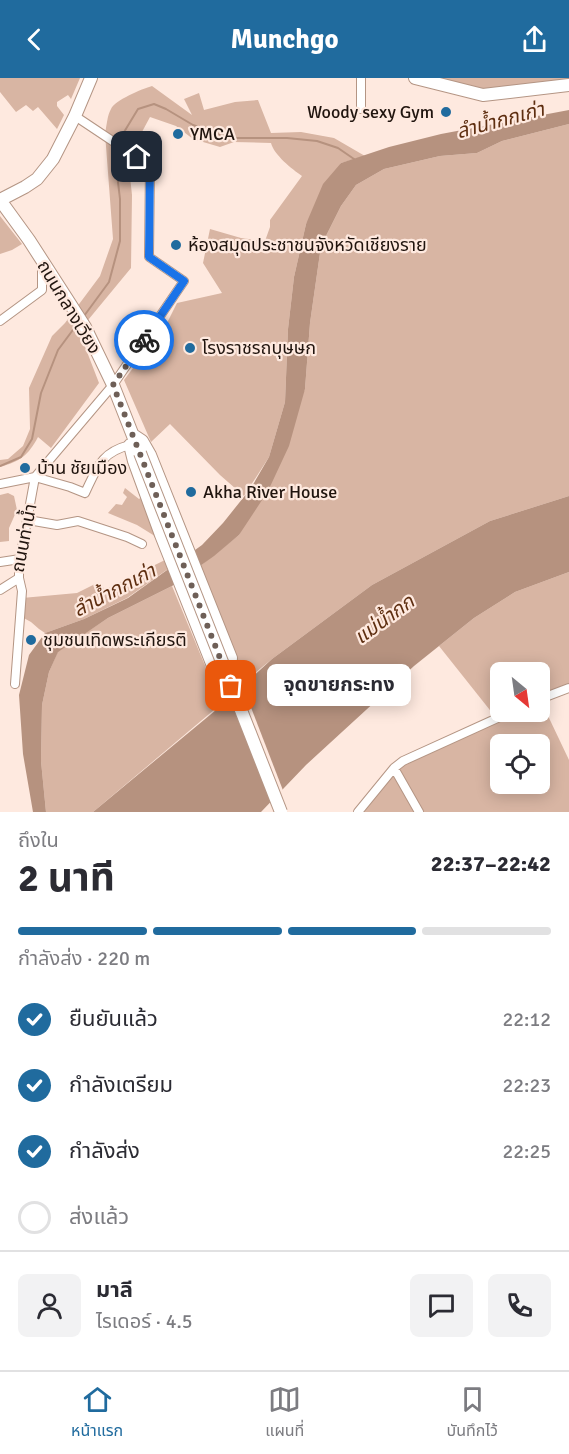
<!DOCTYPE html>
<html lang="th">
<meta charset="utf-8">
<style>
:root{--surface:#fff;--page:#f2f2f3;--text:#2b2b33;--muted:#7c7c81;--line:#e1e1e2;--accent:#206b9e}
body{margin:0;font-family:Signika,"Noto Sans Thai",sans-serif;background:var(--page);color:var(--text);height:100vh;display:flex;flex-direction:column;font-size:22px;white-space:nowrap}
*{box-sizing:border-box;margin:0}
p{font-size:20px;color:var(--muted)}
.icon{flex:none;width:33px;height:33px;fill:none;stroke:currentColor;stroke-width:2;stroke-linecap:round;stroke-linejoin:round}
.map{position:relative;height:734px;overflow:hidden}
.details{display:flex;flex-direction:column;background:var(--surface);flex:1}
.details>*{flex:none}
.needle{width:39px;rotate:151deg}
.tools{position:absolute;left:490px;top:584px;display:grid;gap:12px}
.tools a{display:grid;place-items:center;width:60px;height:60px;border-radius:9px;background:var(--surface);box-shadow:0 3px 15px #0003;font-size:30px}
.pin{position:absolute;display:grid;place-items:center;width:51px;height:51px;color:#fff;margin:-26px;border-radius:12px;box-shadow:0 3px 9px #0006}
.courier{position:absolute;display:grid;place-items:center;width:60px;height:60px;margin:-30px;border:4px solid #1a73e8;border-radius:50%;background:#fff;color:#222;box-shadow:0 2px 8px #0007}
.bubble{position:absolute;height:42px;border-radius:9px;background:var(--surface);box-shadow:0 3px 15px #0003;font-size:20px;font-weight:700;line-height:42px;text-align:center}
.head em{font-style:normal;font-weight:700}
.head div{display:flex;flex-direction:column-reverse}
.head{display:flex;align-items:center;justify-content:space-between;height:102px;padding:0 18px}
h1{font-size:39px;font-weight:700;line-height:45px}
.bar{display:grid;grid-template-columns:repeat(4,1fr);gap:9px 6px;align-content:center;height:72px;padding:0 18px}
.bar i{height:8px;border-radius:4px;background:var(--line)}
.bar .selected{background:var(--accent)}
.bar p{grid-column:span 4}
.line{display:flex;align-items:center;gap:15px;padding:0 18px;border-top:2px solid var(--line)}
.line div{flex:1}
.round{display:grid;place-items:center;flex:none;width:63px;height:63px;border-radius:9px;background:var(--page)}
ol{padding:0 18px;list-style:none}
li{display:flex;align-items:center;gap:18px;height:66px}
li p{margin-inline-start:auto}
li .icon{padding:6px;border-radius:50%;background:var(--accent);color:#fff;stroke-width:4}
li:last-child{color:var(--muted)}
li i{width:33px;height:33px;border:3px solid var(--line);border-radius:50%}
header{display:flex;justify-content:space-between;align-items:center;height:78px;padding:0 18px;background:var(--accent);color:#fff;font-size:27px;font-weight:700}
.dock{display:flex;justify-content:space-around;align-items:center;height:84px;border-top:2px solid var(--line);background:var(--surface);font-size:16px;color:var(--muted)}
.dock a{display:grid;justify-items:center;gap:3px}
.dock .selected{color:var(--accent)}
.map>svg:first-child{display:block}
.green{fill:#d8b5a3;fill-rule:evenodd}
.water{fill:#b6927f}
.pier{fill:#fee9df}
.lines{fill:none;stroke-linecap:round;stroke-linejoin:round}
.stream{stroke:#b6927f;stroke-width:2}
.street-casing{stroke:#b49584;stroke-width:10}
.secondary-casing{stroke:#b49584;stroke-width:14}
.street{stroke:#fff;stroke-width:8}
.secondary{stroke:#fff;stroke-width:12}
.secondary-bridge-casing{stroke:#b49584;stroke-width:14;stroke-linecap:butt}
.secondary-bridge{stroke:#fff;stroke-width:12}
.done{stroke:#6e5f57;stroke-width:6;stroke-dasharray:0 10.8}
.route{stroke:#1a73e8;stroke-width:8}
.poi-dot{fill:#206b9e;stroke:#fee9df;stroke-width:2}
.labels{text-anchor:middle;stroke-width:4.5;stroke-linejoin:round;paint-order:stroke}
.poi-label{font-size:18px;fill:#20140e;stroke:#fee9df;text-anchor:start}
.street-label{font-size:18px;fill:#20140e;stroke:#fee9df}
.water-label{font-size:20px;font-style:italic;fill:#5e2e10;stroke:#fee9df}
</style>
<header><svg class="icon" aria-label="back" viewBox="0 0 24 24"><path d="M15 5l-7 7 7 7"/></svg>Munchgo<svg class="icon" aria-label="share" viewBox="0 0 24 24"><path d="M12 15V3M7 8l5-5 5 5M5 13v7h14v-7"/></svg></header>
<div class="map">
<svg width="569" height="734" viewBox="0 0 569 734">
<rect width="100%" height="100%" fill="#fee9df"/>
<path class="green" d="M 0,0 L 80,0 L 71,21 L 68,17 L 57,24 L 57,28 L 64,37 L 57,51 L 38,29 L 33,33 L 26,27 L 16,34 L 0,14 Z
M 415,0 L 569,0 L 569,6 L 483,17 Z
M 152,8 L 192,37 L 184,21 L 199,15 L 204,32 L 235,24 L 258,22 L 271,55 L 301,54 L 334,60 L 365,78 L 341,85 L 306,146 L 294,199 L 288,251 L 285,324 L 269,379 L 244,418 L 220,397 L 170,346 L 151,364 L 124,302 L 167,245 L 177,225 L 222,215 L 203,185 L 210,151 L 241,160 L 265,163 L 270,149 L 270,142 L 302,98 C 292,91 274,77 271,65 L 234,64 L 220,69 L 193,61 L 176,48 L 150,39 L 128,80 L 132,117 L 131,190 L 79,253 L 99,305 L 51,370 L 38,359 C 28,378 20,383 0,389 L 0,382 L 8,381 L 23,368 L 30,351 L 29,310 L 52,258 L 65,245 L 100,198 L 113,161 L 105,55 C 107,47 107,38 111,31 C 115,22 142,11 152,8 Z
M 569,46 L 569,418 L 490,443 L 372,507 L 272,581 L 244,604 L 200,488 L 239,457 L 305,311 L 310,245 L 321,168 L 341,128 L 356,107 L 384,91 L 440,78 L 477,75 L 502,63 Z
M 0,138 L 22,166 L 12,172 L 0,176 Z
M 125,410 L 139,421 L 143,418 L 158,460 L 137,447 L 108,435 L 116,426 L 122,427 L 127,419 L 123,415 Z
M 8,415 L 14,418 L 17,432 L 9,450 L 9,463 L 0,464 L 0,417 Z
M 165,482 L 168,491 L 127,520 L 84,541 L 45,555 L 39,551 L 31,544 L 20,538 L 22,520 L 77,515 L 95,506 L 106,511 Z
M 569,494 L 569,610 L 540,621 L 569,682 L 569,734 L 358,734 L 394,690 L 497,641 L 439,568 L 474,540 L 515,514 ZM 501,594 L 540,594 L 540,633 L 501,633 ZM 501,666 L 540,666 L 540,705 L 501,705 Z
M 172,508 L 221,626 L 93,734 L 46,734 L 41,683 L 42,627 L 49,594 L 58,573 L 108,540 Z"/>
<path class="water" d="M 569,32 L 569,46 L 502,63 L 477,75 L 440,78 L 384,91 L 356,107 L 341,128 L 321,168 L 310,245 L 305,311 L 289,368 L 268,413 L 239,457 L 214,478 L 172,508 L 108,540 L 58,574 L 49,594 L 42,627 L 41,683 L 46,734 L 33,734 L 23,676 L 19,617 L 29,577 L 45,555 L 84,541 L 128,520 L 202,467 L 223,445 L 251,410 L 269,379 L 285,324 L 288,251 L 294,199 L 306,146 L 323,106 L 341,85 L 389,69 L 441,56 Z
M 569,418 L 569,494 L 515,514 L 474,540 L 414,588 L 306,687 L 261,734 L 93,734 L 222,627 L 272,581 L 372,507 L 490,443 Z"/>
<path class="pier" d="M 240,606 L 252,632 L 284,715 L 272,727 L 228,617 Z"/>
<g class="lines">
<path class="stream" d="M 118,64 L 138,31 L 154,26 L 166,31 L 193,47 L 230,60 L 287,60 L 317,63 L 338,70 L 354,81
M 84,238 L 109,204 L 120,163 L 120,121 L 114,71 L 115,69
M 0,388 L 21,379 L 32,361 L 41,315 L 58,272 L 78,245"/>
<defs>
<path id="street" d="M 361,31 L 361,0
M 0,243 L 42,212 L 42,184
M 35,399 L 70,409 L 85,415 C 97,390 101,374 130,367 L 131,364
M 0,406 L 35,399 L 113,307 L 184,203 L 149,179 L 150,88 L 75,38
M 28,442 L 57,447 L 78,443 L 127,459 L 142,466
M 0,484 L 20,481
M 0,512 L 19,500 L 19,486 L 35,399
M 15,606 L 22,513 L 19,500
M 540,621 L 569,610
M 358,734 L 394,690
M 419,734 L 394,690 L 403,683 L 513,633"/>
<path id="secondary" d="M 415,0 L 483,17 L 569,7
M 0,122 L 29,162 L 85,249 L 113,307 L 135,363
M 0,122 L 25,109 L 37,101 L 53,81 L 75,38 L 91,0
M 130,367 L 134,383 L 161,457 L 213,588 L 217,591 C 225,591 231,588 231,580 L 150,377 L 142,363 L 133,357"/>
</defs>
<use href="#street" class="street-casing"/>
<use href="#secondary" class="secondary-casing"/>
<use href="#street" class="street"/>
<use href="#secondary" class="secondary"/>
<defs>
<path id="secondary-bridge" d="M 140,375 L 281,734"/>
</defs>
<use href="#secondary-bridge" class="secondary-bridge-casing"/>
<use href="#secondary-bridge" class="secondary-bridge"/>
</g>
<g class="lines">
<path class="done" d="M 144,262 L 113,307 L 231,608"/>
<path class="route" d="M 137,79 L 150,88 L 149,179 L 184,203 L 144,262"/>
</g>
<g class="poi-dot">
<circle cx="446" cy="34" r="6"/>
<circle cx="178" cy="56" r="6"/>
<circle cx="176" cy="167" r="6"/>
<circle cx="190" cy="270" r="6"/>
<circle cx="25" cy="390" r="6"/>
<circle cx="191" cy="414" r="6"/>
<circle cx="31" cy="562" r="6"/>
</g>
<g class="labels">
<g class="poi-label">
<text x="434" y="40" text-anchor="end">Woody sexy Gym</text>
<text x="190" y="62">YMCA</text>
<text x="188" y="173">ห้องสมุดประชาชนจังหวัดเชียงราย</text>
<text x="202" y="276">โรงราชรถบุษษก</text>
<text x="37" y="396">บ้าน ชัยเมือง</text>
<text x="203" y="420">Akha River House</text>
<text x="43" y="568">ชุมชนเทิดพระเกียรติ</text>
</g>
<g class="street-label">
<text transform="translate(69 229) rotate(59)" y="6">ถนนกลางเวียง</text>
<text transform="translate(24 460) rotate(-79)" y="6">ถนนท่าน้ำ</text>
</g>
<g class="water-label">
<text transform="translate(500 42) rotate(-15)" y="7">ลำน้ำกกเก่า</text>
<text transform="translate(114 512) rotate(-28)" y="7">ลำน้ำกกเก่า</text>
<text transform="translate(384 541) rotate(-36)" y="7">แม่น้ำกก</text>
</g>
</g>
</svg>
<div class="tools">
<a><svg class="needle" viewBox="-14 -14 28 28"><path d="M0-13l5 13h-10z" fill="#e53935"/><path d="M0 13l5-13h-10z" fill="#7c7c81"/></svg></a>
<a><svg class="icon" aria-label="locate" viewBox="0 0 24 24"><circle cx="12" cy="12" r="6"/><path d="M12 2v4M12 18v4M2 12h4M18 12h4"/></svg></a>
</div>
<div class="pin" style="left:231px;top:608px;background:#ea580c"><svg class="icon" aria-label="bag" viewBox="0 0 24 24"><path d="M5 8h14l-1 12H6zM9 8a3 3 0 0 1 6 0"/></svg></div>
<div class="pin" style="left:137px;top:79px;background:#1f2937"><svg class="icon" aria-label="home" viewBox="0 0 24 24"><path d="M3 11l9-7 9 7M6 9v11h12V9"/></svg></div>
<div class="courier" style="left:144px;top:262px"><svg class="icon" aria-label="bike" viewBox="0 0 24 24"><circle cx="6" cy="16" r="4"/><circle cx="18" cy="16" r="4"/><path d="M6 16l4-8h5l3 8M10 8l3 8H6M13 5h3"/></svg></div>
<div class="bubble" style="left:267px;top:586px;width:144px">จุดขายกระทง</div>
</div>
<section class="details">
<div class="head"><div><h1>2 นาที</h1><p>ถึงใน</p></div><em>22:37–22:42</em></div>
<div class="bar"><i class="selected"></i><i class="selected"></i><i class="selected"></i><i></i><p>กำลังส่ง · 220 m</p></div>
<ol>
<li><svg class="icon" aria-label="check" viewBox="0 0 24 24"><path d="M5 12l5 5 9-10"/></svg>ยืนยันแล้ว<p>22:12</p></li>
<li><svg class="icon" aria-label="check" viewBox="0 0 24 24"><path d="M5 12l5 5 9-10"/></svg>กำลังเตรียม<p>22:23</p></li>
<li><svg class="icon" aria-label="check" viewBox="0 0 24 24"><path d="M5 12l5 5 9-10"/></svg>กำลังส่ง<p>22:25</p></li>
<li><i></i>ส่งแล้ว</li>
</ol>
<div class="line" style="height:108px"><a class="round"><svg class="icon" aria-label="person" viewBox="0 0 24 24"><circle cx="12" cy="8" r="4"/><path d="M4 21q1-7 8-7t8 7"/></svg></a><div><b>มาลี</b><p>ไรเดอร์ · 4.5</p></div><a class="round"><svg class="icon" aria-label="chat" viewBox="0 0 24 24"><path d="M4 5h16v11H9l-5 4z"/></svg></a><a class="round"><svg class="icon" aria-label="phone" viewBox="0 0 24 24"><path d="M5 4h4l2 5-3 2q2 4 5 5l2-3 5 2v4C11 20 4 13 5 4z"/></svg></a></div>
</section>
<nav class="dock">
<a class="selected"><svg class="icon" aria-label="home" viewBox="0 0 24 24"><path d="M3 11l9-7 9 7M6 9v11h12V9"/></svg>หน้าแรก</a>
<a><svg class="icon" aria-label="map" viewBox="0 0 24 24"><path d="M3 6l6-2 6 2 6-2v14l-6 2-6-2-6 2zM9 4v14M15 6v14"/></svg>แผนที่</a>
<a><svg class="icon" aria-label="saved" viewBox="0 0 24 24"><path d="M7 4h10v16l-5-4-5 4z"/></svg>บันทึกไว้</a>
</nav>
